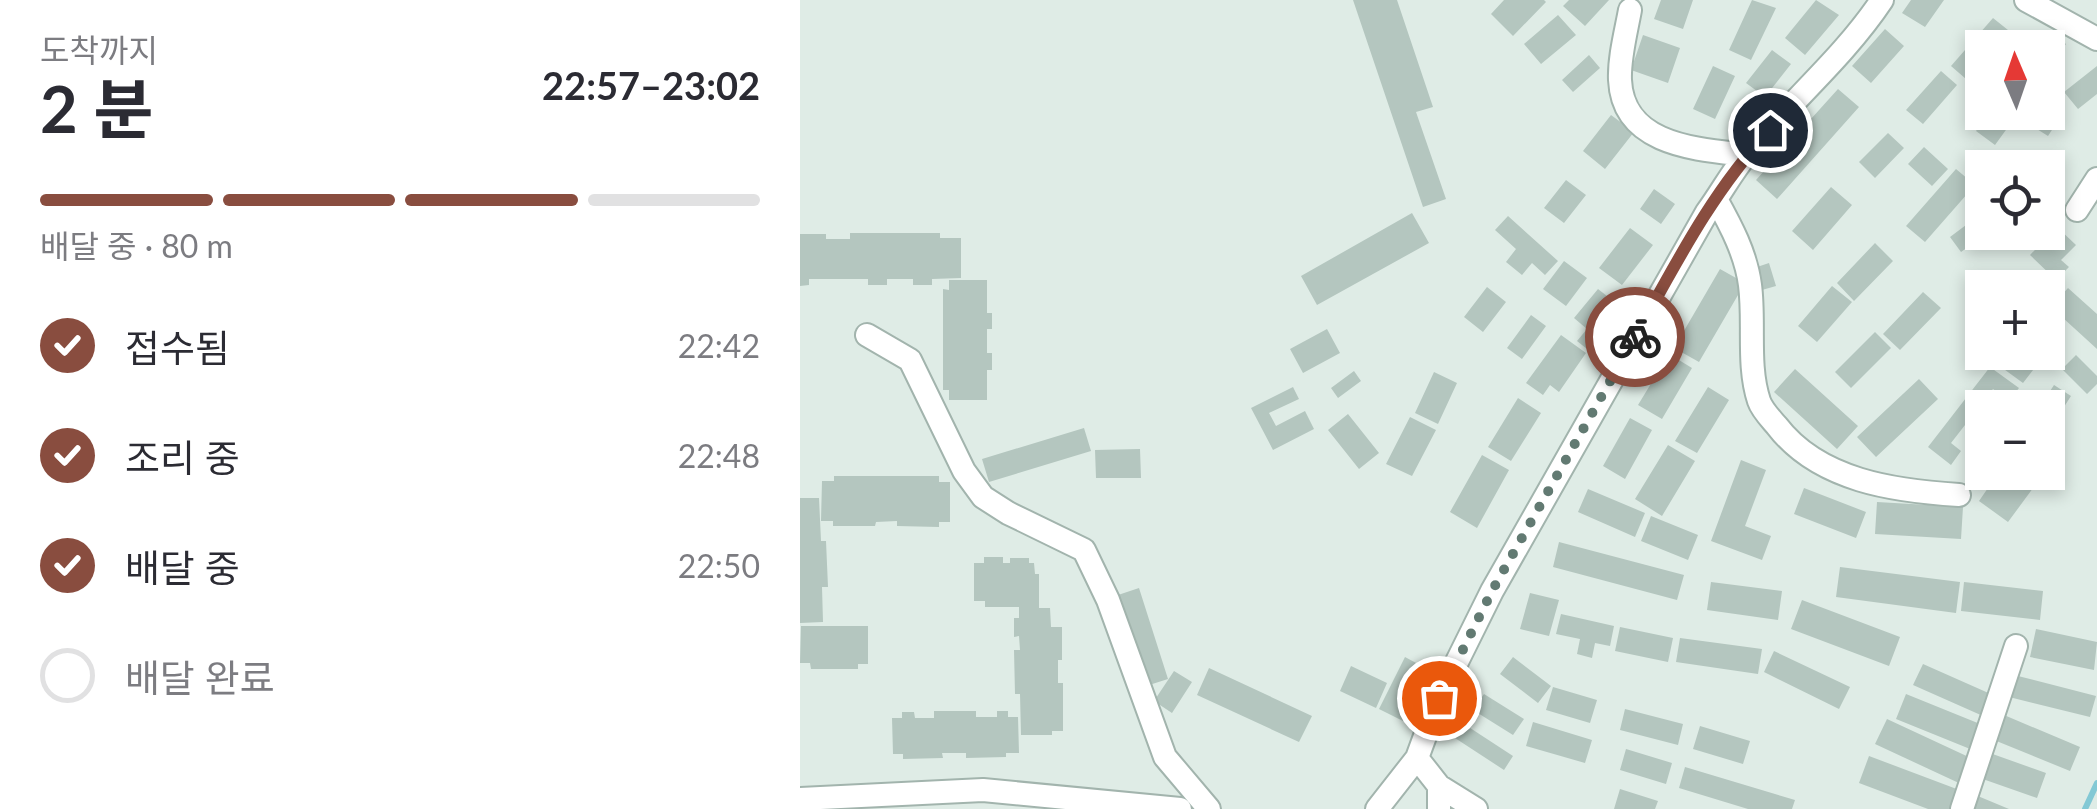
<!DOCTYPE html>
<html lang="ko">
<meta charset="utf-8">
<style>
:root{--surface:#fff;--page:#f7f7f7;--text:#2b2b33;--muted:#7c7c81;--line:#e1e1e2;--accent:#894d3f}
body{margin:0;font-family:Lato,"Noto Sans KR",sans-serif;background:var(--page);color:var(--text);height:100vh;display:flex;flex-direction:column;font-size:38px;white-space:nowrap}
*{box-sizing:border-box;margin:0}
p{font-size:32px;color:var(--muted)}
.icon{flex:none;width:55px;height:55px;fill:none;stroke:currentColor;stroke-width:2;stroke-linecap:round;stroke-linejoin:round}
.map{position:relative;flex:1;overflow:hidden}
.panel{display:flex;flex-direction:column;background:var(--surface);width:800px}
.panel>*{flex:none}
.needle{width:65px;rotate:358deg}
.tools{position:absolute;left:1165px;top:30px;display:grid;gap:20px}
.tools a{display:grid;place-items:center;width:100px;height:100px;border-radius:0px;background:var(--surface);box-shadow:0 5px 15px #0003;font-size:50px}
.pin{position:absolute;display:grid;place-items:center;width:85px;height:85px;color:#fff;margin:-42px;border:5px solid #fff;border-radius:50%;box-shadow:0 2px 10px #0007}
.courier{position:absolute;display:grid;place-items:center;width:100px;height:100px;margin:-50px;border:8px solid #894d3f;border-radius:50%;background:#fff;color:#222;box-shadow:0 2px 12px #0007}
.summary em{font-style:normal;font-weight:700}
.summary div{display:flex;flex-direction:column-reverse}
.summary{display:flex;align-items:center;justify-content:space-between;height:170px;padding:0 40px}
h1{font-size:65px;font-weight:700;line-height:75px}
.bar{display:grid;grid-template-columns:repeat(4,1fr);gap:15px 10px;align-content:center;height:120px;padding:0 40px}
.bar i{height:12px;border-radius:8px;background:var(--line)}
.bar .current{background:var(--accent)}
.bar p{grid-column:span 4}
ol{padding:0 40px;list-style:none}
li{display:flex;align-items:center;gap:30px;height:110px}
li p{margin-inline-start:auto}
li .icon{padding:10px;border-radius:50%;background:var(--accent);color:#fff;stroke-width:4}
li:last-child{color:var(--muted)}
li i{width:55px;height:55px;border:5px solid var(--line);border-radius:50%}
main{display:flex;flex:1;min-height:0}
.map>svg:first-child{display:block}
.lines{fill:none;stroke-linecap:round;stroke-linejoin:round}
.stream{stroke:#83c9d5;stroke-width:6}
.building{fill:#b4c6bf}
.minor-casing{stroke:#a2b4ad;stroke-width:26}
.minor{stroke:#fff;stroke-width:22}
.done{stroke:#627a72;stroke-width:10;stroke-dasharray:0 18}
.route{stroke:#894d3f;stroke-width:12}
</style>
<main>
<section class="panel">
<div class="summary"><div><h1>2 분</h1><p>도착까지</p></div><em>22:57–23:02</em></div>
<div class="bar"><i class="current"></i><i class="current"></i><i class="current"></i><i></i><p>배달 중 · 80 m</p></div>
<ol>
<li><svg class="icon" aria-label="check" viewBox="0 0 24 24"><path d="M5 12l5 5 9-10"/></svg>접수됨<p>22:42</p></li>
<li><svg class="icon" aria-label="check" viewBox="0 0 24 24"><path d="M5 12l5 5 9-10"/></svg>조리 중<p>22:48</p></li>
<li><svg class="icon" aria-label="check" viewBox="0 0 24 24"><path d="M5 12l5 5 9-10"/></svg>배달 중<p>22:50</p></li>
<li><i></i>배달 완료</li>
</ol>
</section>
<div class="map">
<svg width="1297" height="809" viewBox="0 0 1297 809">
<rect width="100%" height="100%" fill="#dfece6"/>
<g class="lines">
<path class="stream" d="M 1285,809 L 1297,783"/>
</g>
<path class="building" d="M 553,0 L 597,0 L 633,107 L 616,112 L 646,199 L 623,207 Z
M 704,0 L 744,0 L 746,2 L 713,36 L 691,14 Z
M 769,0 L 809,0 L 785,26 L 763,6 Z
M 861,0 L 893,0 L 883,29 L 854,19 Z
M 952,0 L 976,8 L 951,60 L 929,50 Z
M 1016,0 L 1039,15 L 1005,55 L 985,38 Z
M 1111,0 L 1144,0 L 1125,27 L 1102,13 Z
M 758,15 L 776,35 L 741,64 L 724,44 Z
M 1193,18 L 1208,30 L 1193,48 L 1182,48 L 1182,60 L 1166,79 L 1151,66 Z
M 1085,29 L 1104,46 L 1071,83 L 1052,66 Z
M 1251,33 L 1266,44 L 1248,69 L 1248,48 L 1240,48 Z
M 843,35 L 880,48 L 868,83 L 831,70 Z
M 972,50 L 991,64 L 965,97 L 946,83 Z
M 789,55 L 800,68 L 773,92 L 762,80 Z
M 913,66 L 935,76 L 915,119 L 893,109 Z
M 1297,66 L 1297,94 L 1278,109 L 1264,92 Z
M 1141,71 L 1157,85 L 1123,124 L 1106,110 Z
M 1038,89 L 1059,107 L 977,199 L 956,180 Z
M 1248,99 L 1265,110 L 1248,136 L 1229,124 L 1237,112 L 1248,112 Z
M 1190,112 L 1219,112 L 1195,145 L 1176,131 Z
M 811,115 L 834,132 L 805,169 L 783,151 Z
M 1088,133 L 1104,148 L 1075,178 L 1059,162 Z
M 1124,147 L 1148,169 L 1132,186 L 1108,164 Z
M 1226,151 L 1244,160 L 1240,168 L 1217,168 Z
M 1156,169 L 1175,185 L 1125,242 L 1106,226 Z
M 766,180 L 786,195 L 764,223 L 744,208 Z
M 1031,187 L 1052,205 L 1013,250 L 992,231 Z
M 854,189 L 875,204 L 861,224 L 840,209 Z
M 612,213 L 629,243 L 517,305 L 501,276 Z
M 1182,213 L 1182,232 L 1189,232 L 1161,252 L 1150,237 Z
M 708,216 L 758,261 L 745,275 L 732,263 L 722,275 L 706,262 L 716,249 L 695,230 Z
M 1257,227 L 1276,245 L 1261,260 L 1269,267 L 1256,280 L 1230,255 Z
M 830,228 L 853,245 L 822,285 L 799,268 Z
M 50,233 L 140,233 L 140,238 L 161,238 L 161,278 L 132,279 L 132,285 L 113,285 L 113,279 L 87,279 L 87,285 L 68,285 L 68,279 L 9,279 L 9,285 L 0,286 L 0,234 L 26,234 L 26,239 L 50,239 Z
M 1075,243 L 1093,261 L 1054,301 L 1037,283 Z
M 764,261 L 787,278 L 766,306 L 743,289 Z
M 969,263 L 976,286 L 962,290 L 954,268 Z
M 920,269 L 945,283 L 899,362 L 874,348 Z
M 149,280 L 187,280 L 187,313 L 192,313 L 192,329 L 187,329 L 187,353 L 192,353 L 192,370 L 187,370 L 187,400 L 149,400 L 149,390 L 143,390 L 143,289 L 149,290 Z
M 1032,286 L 1052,302 L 1017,342 L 998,326 Z
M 687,287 L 706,302 L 683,332 L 664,317 Z
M 1268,288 L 1297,314 L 1297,349 L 1251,307 Z
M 798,289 L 821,307 L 787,349 L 777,341 L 787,329 L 774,318 Z
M 1123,292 L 1141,308 L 1100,350 L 1083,334 Z
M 731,315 L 746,326 L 722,359 L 707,348 Z
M 1248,316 L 1264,329 L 1248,351 Z
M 1182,328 L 1182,352 L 1197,352 L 1190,361 L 1169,345 Z
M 527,329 L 540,353 L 503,373 L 490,349 Z
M 1075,332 L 1091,348 L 1051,388 L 1035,372 Z
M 761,335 L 786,353 L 759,392 L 750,385 L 743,395 L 726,383 Z
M 1211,352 L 1247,352 L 1223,383 L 1201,367 Z
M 869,354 L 892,368 L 862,419 L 838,405 Z
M 1276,355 L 1297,376 L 1297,384 L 1287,394 L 1262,369 Z
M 1190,367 L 1219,388 L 1209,401 L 1193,389 L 1151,443 L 1161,451 L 1151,465 L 1128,447 Z
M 995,369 L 1058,426 L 1037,449 L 974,392 Z
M 554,371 L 561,381 L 538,398 L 531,388 Z
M 634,372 L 657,383 L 638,424 L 615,413 Z
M 1119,379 L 1138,399 L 1076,457 L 1057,437 Z
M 1254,385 L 1271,396 L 1255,421 L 1261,425 L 1248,446 L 1248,408 L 1239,408 Z
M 493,387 L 499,399 L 469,413 L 476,426 L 505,411 L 514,429 L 473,450 L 451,408 Z
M 908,387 L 929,400 L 897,453 L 875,441 Z
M 718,398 L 741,413 L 711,461 L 688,447 Z
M 548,414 L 579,453 L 559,469 L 528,430 Z
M 610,417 L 636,430 L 612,476 L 586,464 Z
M 830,418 L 852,430 L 825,479 L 803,466 Z
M 284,428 L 291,451 L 189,482 L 182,459 Z
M 868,445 L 895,461 L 862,516 L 835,499 Z
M 340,449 L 341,478 L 296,478 L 295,450 Z
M 682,455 L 709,470 L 677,528 L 650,512 Z
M 941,460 L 966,470 L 945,526 L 971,536 L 962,560 L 911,541 Z
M 1199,472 L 1245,472 L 1208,522 L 1179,501 Z
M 34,476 L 139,476 L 139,482 L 150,482 L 150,522 L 139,522 L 139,527 L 97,526 L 97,521 L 76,522 L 75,526 L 33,526 L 33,521 L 21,521 L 22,481 L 34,481 Z
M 1004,488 L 1066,512 L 1056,538 L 994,514 Z
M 788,489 L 845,513 L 835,537 L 778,512 Z
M 0,498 L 19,498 L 21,541 L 26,541 L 28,587 L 22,587 L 23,622 L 0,623 Z
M 1077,502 L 1163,507 L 1161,539 L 1075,534 Z
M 851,516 L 898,535 L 888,560 L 841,541 Z
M 759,542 L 884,575 L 877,600 L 753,567 Z
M 184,557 L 203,557 L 203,563 L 210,563 L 210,558 L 229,558 L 229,563 L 234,563 L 235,574 L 239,574 L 239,608 L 250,608 L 251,627 L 262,627 L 262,660 L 258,660 L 258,683 L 263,683 L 263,731 L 252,731 L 252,735 L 221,735 L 220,694 L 215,694 L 214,650 L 220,650 L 219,636 L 214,637 L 214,618 L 219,618 L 219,607 L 185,607 L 185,601 L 174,601 L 174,563 L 184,563 Z
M 1040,567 L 1160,582 L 1156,613 L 1036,597 Z
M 911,582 L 982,591 L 978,620 L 907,610 Z
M 1164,582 L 1243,591 L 1240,620 L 1161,611 Z
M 339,588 L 368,679 L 346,686 L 318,595 Z
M 730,593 L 759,600 L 749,636 L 720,629 Z
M 1002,600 L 1100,637 L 1089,666 L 991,629 Z
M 761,614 L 814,626 L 810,646 L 795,643 L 792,658 L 777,654 L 780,639 L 756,634 Z
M 1,626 L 68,626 L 68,664 L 58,664 L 58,669 L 11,669 L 10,663 L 0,663 Z
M 820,627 L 873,638 L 868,662 L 815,651 Z
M 1236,629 L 1297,642 L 1294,670 L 1230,657 Z
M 880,638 L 962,649 L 958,674 L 876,662 Z
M 974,651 L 1050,687 L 1039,709 L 964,672 Z
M 605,657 L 629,670 L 603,721 L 579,709 Z
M 713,657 L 751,686 L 738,703 L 700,674 Z
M 1123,664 L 1202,699 L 1192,720 L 1113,685 Z
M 551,666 L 587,683 L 576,708 L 540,691 Z
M 409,668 L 512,716 L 499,742 L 397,695 Z
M 374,671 L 392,682 L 372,713 L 354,701 Z
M 1214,675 L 1296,696 L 1290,717 L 1209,697 Z
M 753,687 L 797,700 L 790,723 L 746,710 Z
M 684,694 L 724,719 L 713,735 L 673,710 Z
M 1106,694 L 1190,728 L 1180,753 L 1096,719 Z
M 825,709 L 883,724 L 878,745 L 820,730 Z
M 134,711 L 176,711 L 176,717 L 197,717 L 197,711 L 208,711 L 208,717 L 218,717 L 219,753 L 206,753 L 206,757 L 166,758 L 166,753 L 142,753 L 143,758 L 103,759 L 103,754 L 93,754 L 92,718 L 102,718 L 102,712 L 114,712 L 115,718 L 134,718 Z
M 1204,715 L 1280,747 L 1270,771 L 1194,740 Z
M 1087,719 L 1173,759 L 1161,784 L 1075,744 Z
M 733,722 L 792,740 L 785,763 L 726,746 Z
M 664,724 L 713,756 L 704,770 L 655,738 Z
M 900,726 L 950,741 L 943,764 L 893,749 Z
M 826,749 L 872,763 L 866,784 L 820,770 Z
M 1187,752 L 1246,773 L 1237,798 L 1177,777 Z
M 1069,756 L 1162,791 L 1155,809 L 1128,809 L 1059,783 Z
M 885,767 L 995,800 L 992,809 L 948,809 L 879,788 Z
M 820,789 L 858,801 L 855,809 L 814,809 Z
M 1173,794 L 1209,809 L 1167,809 Z"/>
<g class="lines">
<defs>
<path id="minor" d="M 1226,0 L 1297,39
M 830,10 C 826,32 819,58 820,80 C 823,145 895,149 946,155
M 916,199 C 931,226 946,254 950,285 C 955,323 947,365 959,401 C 962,410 971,419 977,426 C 1019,481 1095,491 1159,495
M 1277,210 L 1297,179
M 67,335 L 110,360 L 164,471 L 183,497 L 208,513 L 284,550 L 308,600 L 365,757 L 409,809
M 617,758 L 639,786 L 639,809
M 639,786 L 676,809
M 0,799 L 183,790 L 380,809
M 577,809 L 617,758 L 639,698 L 692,591 L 907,212 C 921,193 932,172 947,154 C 991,101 1044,57 1082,0
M 1162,809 L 1216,646"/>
</defs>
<use href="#minor" class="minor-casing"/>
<use href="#minor" class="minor"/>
</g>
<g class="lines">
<path class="done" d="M 639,698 L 692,591 L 835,337"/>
<path class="route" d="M 835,337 C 875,265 913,190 970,130"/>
</g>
</svg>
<div class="tools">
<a><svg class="needle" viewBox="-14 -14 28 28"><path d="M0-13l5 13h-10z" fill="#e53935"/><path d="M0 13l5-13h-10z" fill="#7c7c81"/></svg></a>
<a><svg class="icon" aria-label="locate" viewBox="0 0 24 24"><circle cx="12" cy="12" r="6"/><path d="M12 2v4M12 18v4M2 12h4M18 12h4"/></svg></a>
<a>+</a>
<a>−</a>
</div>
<div class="pin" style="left:639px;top:698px;background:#ea580c"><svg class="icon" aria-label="bag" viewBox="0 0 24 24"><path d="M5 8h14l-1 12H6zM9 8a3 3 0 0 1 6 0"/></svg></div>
<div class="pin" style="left:970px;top:130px;background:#1f2937"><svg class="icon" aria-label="home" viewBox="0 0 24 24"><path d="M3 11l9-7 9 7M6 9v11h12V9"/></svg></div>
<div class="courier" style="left:835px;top:337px"><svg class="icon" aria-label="bike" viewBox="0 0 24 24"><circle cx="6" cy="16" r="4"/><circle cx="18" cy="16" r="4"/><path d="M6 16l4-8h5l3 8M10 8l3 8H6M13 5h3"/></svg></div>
</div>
</main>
